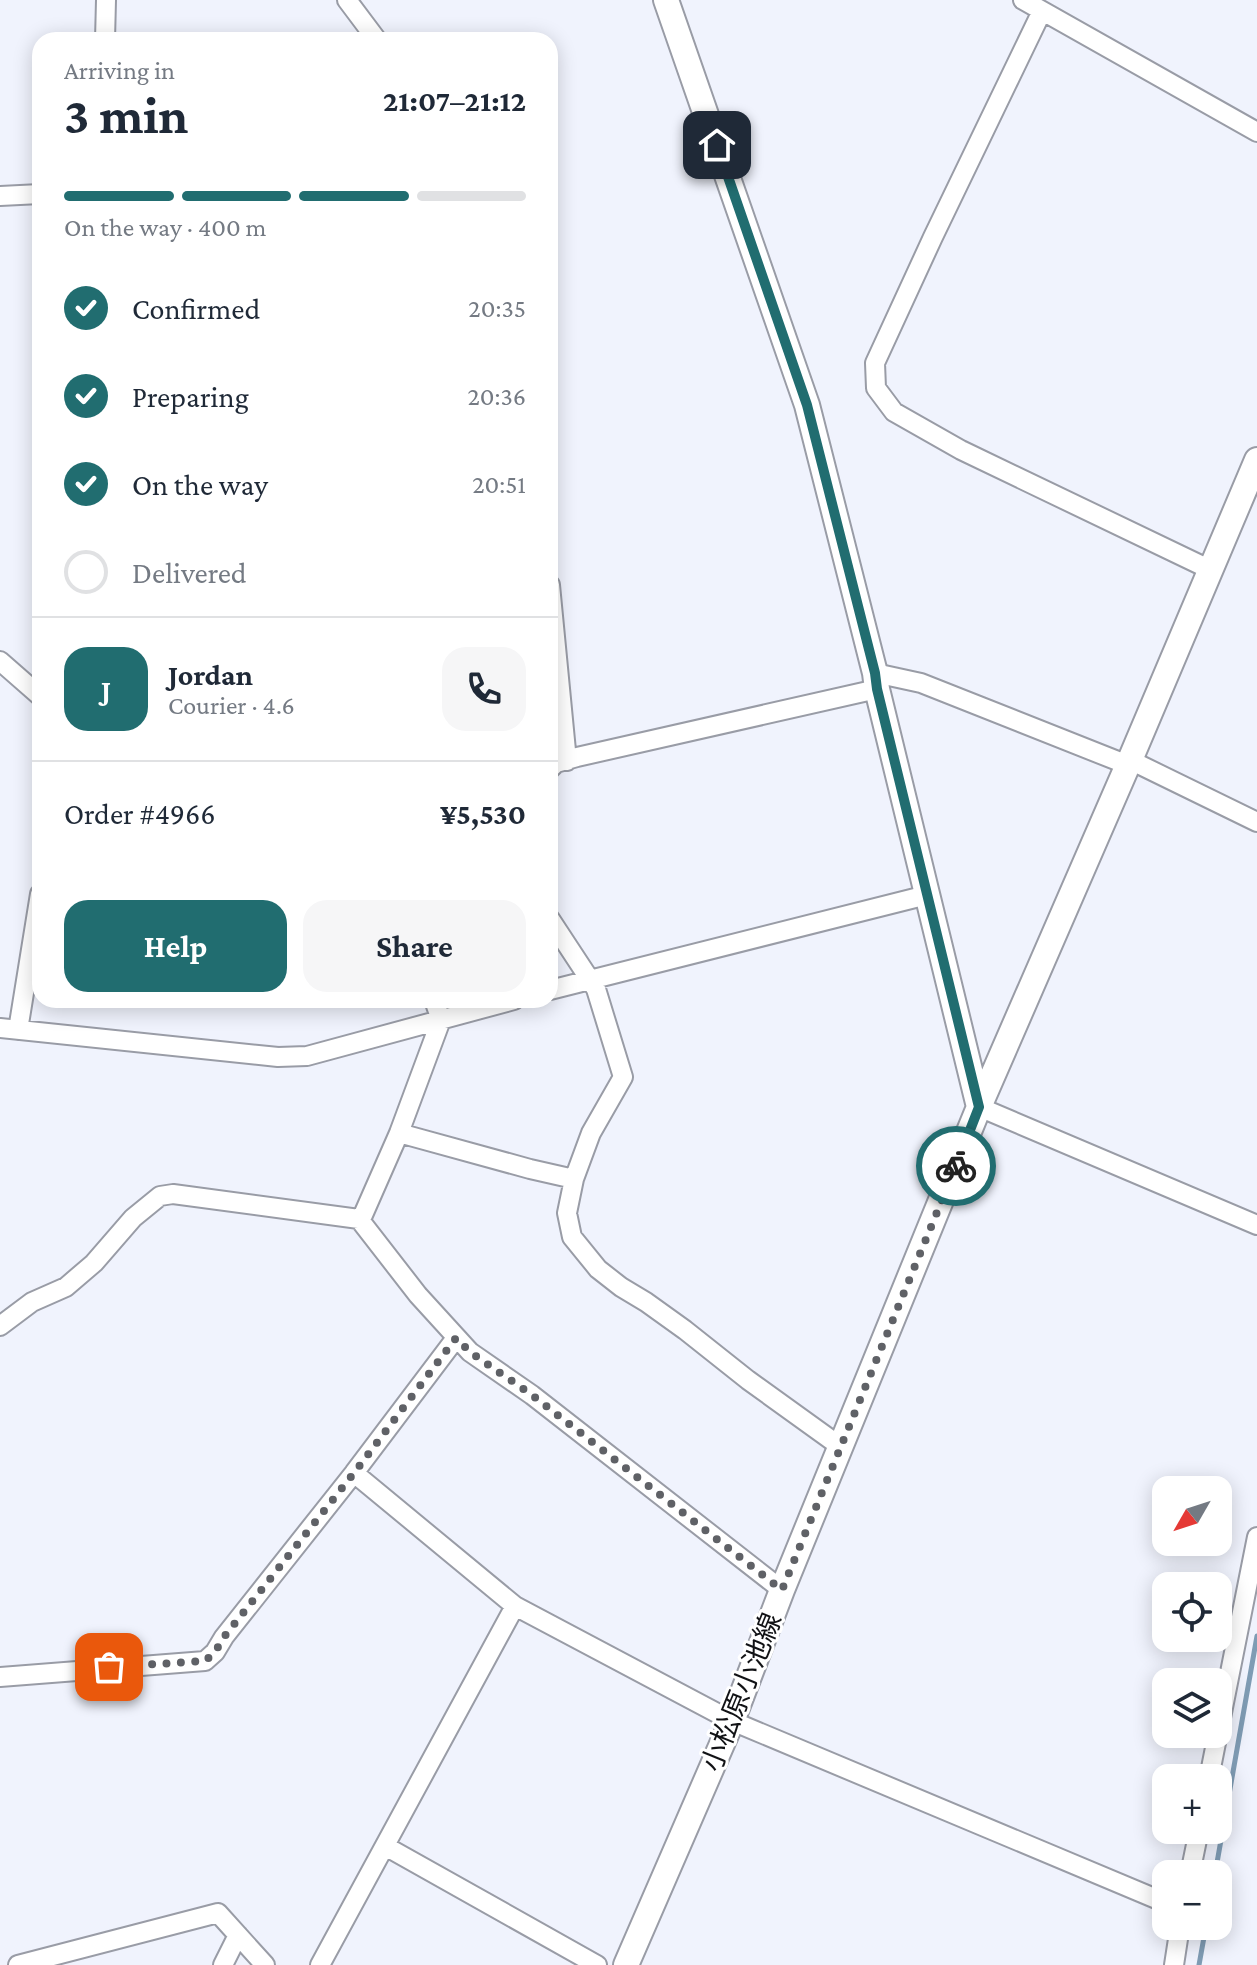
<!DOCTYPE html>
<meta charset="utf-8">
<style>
:root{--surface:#fff;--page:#f6f6f7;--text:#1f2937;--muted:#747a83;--line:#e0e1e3;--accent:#216d70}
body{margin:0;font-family:"Crimson Pro","Noto Sans JP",serif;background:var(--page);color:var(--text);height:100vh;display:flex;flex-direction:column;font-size:30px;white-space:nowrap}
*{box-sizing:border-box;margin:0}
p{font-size:26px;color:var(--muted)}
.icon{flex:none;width:44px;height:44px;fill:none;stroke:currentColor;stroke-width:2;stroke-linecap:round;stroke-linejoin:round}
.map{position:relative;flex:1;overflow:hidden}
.details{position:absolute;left:32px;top:32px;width:526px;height:976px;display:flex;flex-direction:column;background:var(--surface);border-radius:24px;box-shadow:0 4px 20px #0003}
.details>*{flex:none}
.needle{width:52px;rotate:231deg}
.buttons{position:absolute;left:1152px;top:1476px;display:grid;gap:16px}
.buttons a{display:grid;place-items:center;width:80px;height:80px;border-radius:16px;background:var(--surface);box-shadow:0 4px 20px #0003;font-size:40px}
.pin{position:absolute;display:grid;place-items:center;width:68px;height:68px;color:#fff;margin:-34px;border-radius:16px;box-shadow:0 4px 12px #0006}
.courier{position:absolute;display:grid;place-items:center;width:80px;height:80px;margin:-40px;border:6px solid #216d70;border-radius:50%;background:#fff;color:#222;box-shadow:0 2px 10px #0007}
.overview em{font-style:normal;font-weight:700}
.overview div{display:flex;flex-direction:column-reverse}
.overview{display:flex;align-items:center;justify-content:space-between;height:136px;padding:0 32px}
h1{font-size:52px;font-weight:700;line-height:60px}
.bar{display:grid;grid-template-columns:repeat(4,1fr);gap:12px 8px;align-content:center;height:96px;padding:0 32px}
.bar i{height:10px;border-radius:6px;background:var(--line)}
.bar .current{background:var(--accent)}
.bar p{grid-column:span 4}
.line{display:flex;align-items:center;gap:20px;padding:0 32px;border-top:2px solid var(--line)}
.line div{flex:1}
.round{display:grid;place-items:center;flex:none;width:84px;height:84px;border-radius:24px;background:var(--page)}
ol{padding:0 32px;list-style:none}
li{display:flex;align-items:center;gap:24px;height:88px}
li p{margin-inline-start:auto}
li .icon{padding:8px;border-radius:50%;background:var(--accent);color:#fff;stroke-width:4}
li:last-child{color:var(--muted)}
li i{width:44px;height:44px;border:4px solid var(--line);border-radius:50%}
.button{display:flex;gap:16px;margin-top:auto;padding:16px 32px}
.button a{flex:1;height:92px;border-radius:24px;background:var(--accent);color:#fff;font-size:32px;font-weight:700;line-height:92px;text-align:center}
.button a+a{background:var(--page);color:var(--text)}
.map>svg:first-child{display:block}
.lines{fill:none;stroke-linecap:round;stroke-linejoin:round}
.stream{stroke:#7f9cb4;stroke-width:5}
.street-casing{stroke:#999ca6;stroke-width:22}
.secondary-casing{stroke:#999ca6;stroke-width:28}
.street{stroke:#fff;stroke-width:18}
.secondary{stroke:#fff;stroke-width:24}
.done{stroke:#5f6166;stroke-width:8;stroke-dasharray:0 14.4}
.route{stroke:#216d70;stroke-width:10}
.labels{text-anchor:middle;stroke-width:6;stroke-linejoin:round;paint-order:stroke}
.street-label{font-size:28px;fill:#111215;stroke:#fff}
</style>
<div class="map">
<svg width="1257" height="1965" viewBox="0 0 1257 1965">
<rect width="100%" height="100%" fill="#f0f3fd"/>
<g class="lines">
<path class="stream" d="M 1215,1874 L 1257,1636
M 1199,1965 L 1206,1926"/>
<defs>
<path id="street" d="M 347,0 L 377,40
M 1023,0 L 1257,132
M 1042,11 L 933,237 L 875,363 L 876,388 L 894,412 L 961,450 L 1211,570
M 105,40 L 106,0
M 0,196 L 40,194
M 550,585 L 567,761
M 0,661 L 40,696
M 875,673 L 921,683 L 1128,765
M 1130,760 L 1257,822
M 550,769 L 556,763 L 577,757 L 877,689
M 550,919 L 596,989 L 623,1077 L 591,1133 L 574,1179 L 567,1213 L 572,1237 L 598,1269 L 621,1287 L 646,1302 L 685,1330 L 748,1380 L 841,1447
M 550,990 L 927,895
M 0,1028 L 278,1057 L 307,1056 L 514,1000
M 18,1030 L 40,894
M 979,1107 L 1257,1225
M 399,1133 L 530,1169 L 574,1179
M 359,1219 L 363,1215 L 399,1133 L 441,1020 L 434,1000
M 0,1326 L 32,1302 L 66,1287 L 94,1263 L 133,1218 L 160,1196 L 173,1194 L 359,1219 L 418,1295 L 470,1352 L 532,1395 L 782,1590
M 354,1473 L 515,1606 L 732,1721 L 1166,1903
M 0,1677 L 205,1661 L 215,1652 L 224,1637 L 354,1473 L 456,1338
M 1209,1778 L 1257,1537
M 385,1846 L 597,1965
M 1190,1874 L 1199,1830
M 18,1965 L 218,1913 L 265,1965
M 223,1965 L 238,1935
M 320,1965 L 515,1606
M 1174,1965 L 1180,1926"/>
<path id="secondary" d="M 979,1107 L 1130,760 L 1257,460
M 626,1965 L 732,1721 L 782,1590 L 979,1107 L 877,689 L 875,673 L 807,405 L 666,0"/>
</defs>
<use href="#street" class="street-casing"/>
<use href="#secondary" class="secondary-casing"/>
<use href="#street" class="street"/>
<use href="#secondary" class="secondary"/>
</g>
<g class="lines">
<path class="done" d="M 109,1667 L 205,1661 L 215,1652 L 224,1637 L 354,1473 L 456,1338 L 470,1352 L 532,1395 L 782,1590 L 956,1166"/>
<path class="route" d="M 717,145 L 807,405 L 875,673 L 877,689 L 979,1107 L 956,1166"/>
</g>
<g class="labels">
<g class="street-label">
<text transform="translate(741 1692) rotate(-68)" y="10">小松原小池線</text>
</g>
</g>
</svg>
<div class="buttons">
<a><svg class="needle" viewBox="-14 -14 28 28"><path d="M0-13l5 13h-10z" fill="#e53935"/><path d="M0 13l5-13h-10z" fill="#747a83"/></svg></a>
<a><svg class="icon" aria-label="locate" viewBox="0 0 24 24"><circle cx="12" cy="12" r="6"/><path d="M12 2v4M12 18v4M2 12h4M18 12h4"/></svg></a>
<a><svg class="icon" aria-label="layers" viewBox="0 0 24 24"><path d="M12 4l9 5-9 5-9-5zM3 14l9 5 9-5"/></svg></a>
<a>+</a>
<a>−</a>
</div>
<div class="pin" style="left:109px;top:1667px;background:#ea580c"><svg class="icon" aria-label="bag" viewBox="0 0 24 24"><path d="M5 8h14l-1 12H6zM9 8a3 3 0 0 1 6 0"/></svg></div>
<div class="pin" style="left:717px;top:145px;background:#1f2937"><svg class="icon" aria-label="home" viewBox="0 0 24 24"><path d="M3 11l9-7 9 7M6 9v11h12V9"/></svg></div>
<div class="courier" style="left:956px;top:1166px"><svg class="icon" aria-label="bike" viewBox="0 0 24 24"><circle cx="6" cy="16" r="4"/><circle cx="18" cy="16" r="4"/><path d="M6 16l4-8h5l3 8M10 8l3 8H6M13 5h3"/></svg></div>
<section class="details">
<div class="overview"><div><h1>3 min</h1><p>Arriving in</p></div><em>21:07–21:12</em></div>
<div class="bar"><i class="current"></i><i class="current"></i><i class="current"></i><i></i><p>On the way · 400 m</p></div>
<ol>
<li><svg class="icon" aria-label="check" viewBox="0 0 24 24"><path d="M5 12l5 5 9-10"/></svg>Confirmed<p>20:35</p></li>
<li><svg class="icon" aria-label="check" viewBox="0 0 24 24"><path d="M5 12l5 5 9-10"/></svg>Preparing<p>20:36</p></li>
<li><svg class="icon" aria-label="check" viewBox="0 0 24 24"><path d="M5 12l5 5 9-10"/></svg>On the way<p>20:51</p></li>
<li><i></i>Delivered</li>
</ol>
<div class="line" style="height:144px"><b class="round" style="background:var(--accent);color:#fff">J</b><div><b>Jordan</b><p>Courier · 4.6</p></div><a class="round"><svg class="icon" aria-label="phone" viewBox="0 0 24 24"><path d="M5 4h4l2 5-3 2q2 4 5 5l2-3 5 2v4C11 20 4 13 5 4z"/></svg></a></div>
<div class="line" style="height:104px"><div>Order #4966</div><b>¥5,530</b></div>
<div class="button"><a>Help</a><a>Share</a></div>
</section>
</div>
